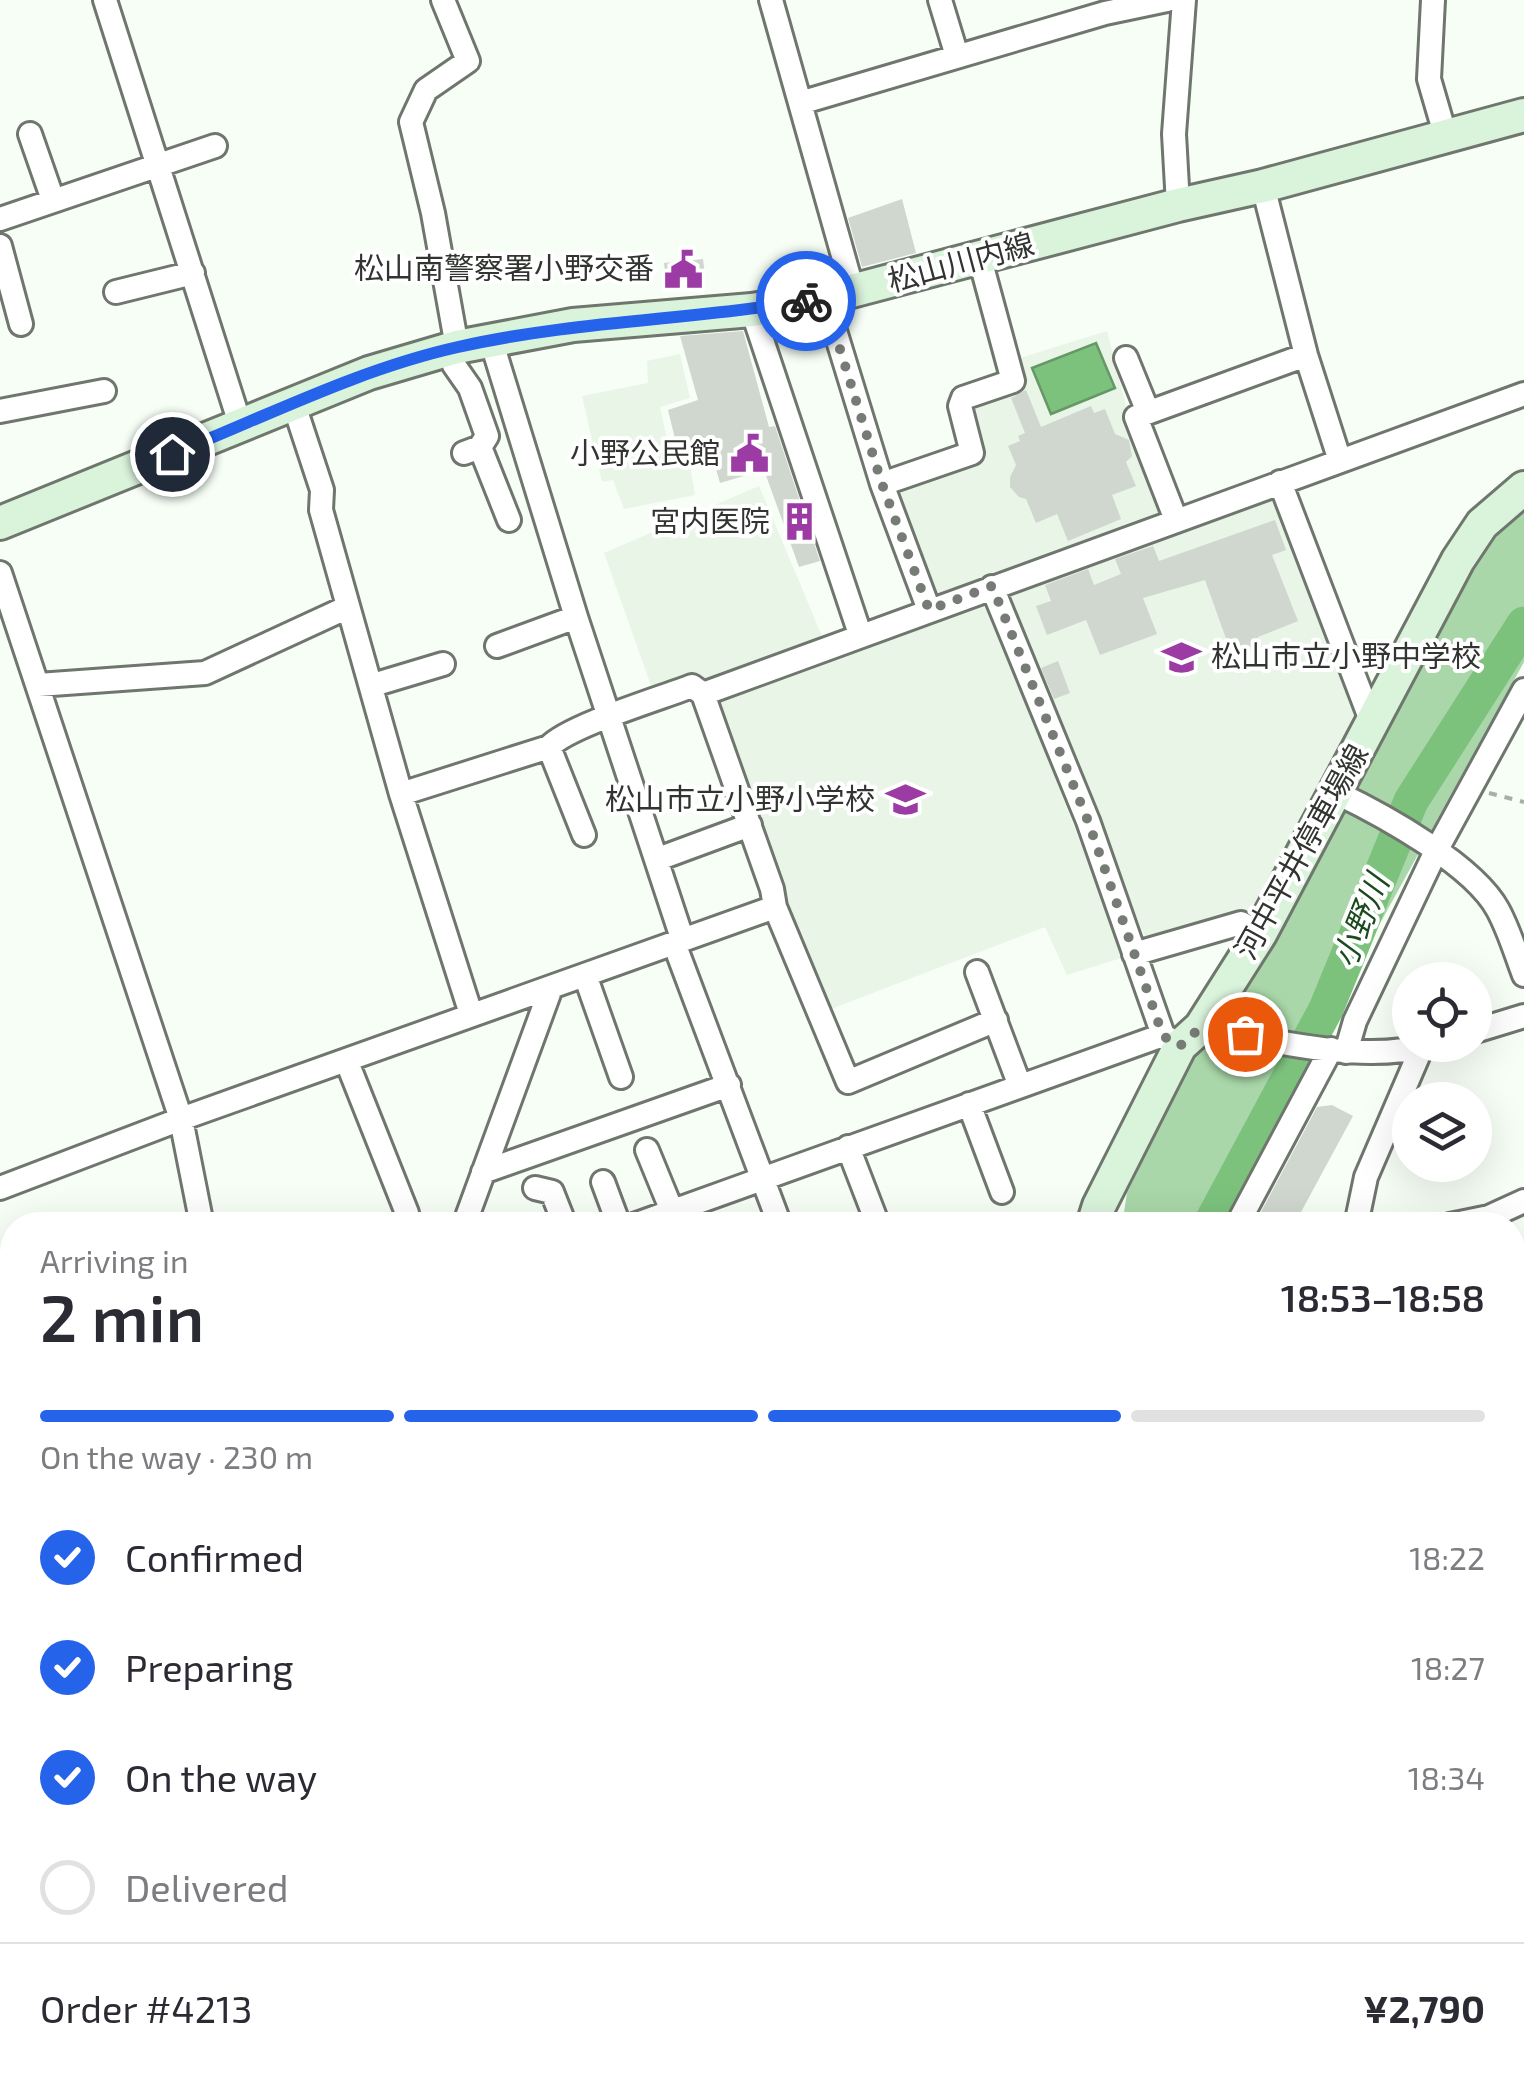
<!DOCTYPE html>
<meta charset="utf-8">
<style>
:root{--surface:#fff;--page:#f2f2f3;--text:#2b2b33;--muted:#7c7c81;--line:#e1e1e2;--accent:#2563eb}
body{margin:0;font-family:"Exo 2","Noto Sans JP",sans-serif;background:var(--page);color:var(--text);height:100vh;display:flex;flex-direction:column;font-size:38px;white-space:nowrap}
*{box-sizing:border-box;margin:0}
p{font-size:32px;color:var(--muted)}
.icon{flex:none;width:55px;height:55px;fill:none;stroke:currentColor;stroke-width:2;stroke-linecap:round;stroke-linejoin:round}
.map{position:relative;flex:1;overflow:hidden}
.drawer{position:absolute;left:0px;top:1212px;width:1525px;height:882px;display:flex;flex-direction:column;background:var(--surface);border-radius:40px 40px 0 0;box-shadow:0 10px 40px #0002}
.drawer>*{flex:none}
.tools{position:absolute;left:1392px;top:962px;display:grid;gap:20px}
.tools a{display:grid;place-items:center;width:100px;height:100px;border-radius:50%;background:var(--surface);box-shadow:0 10px 40px #0002;font-size:50px}
.pin{position:absolute;display:grid;place-items:center;width:85px;height:85px;color:#fff;margin:-42px;border:5px solid #fff;border-radius:50%;box-shadow:0 2px 10px #0007}
.courier{position:absolute;display:grid;place-items:center;width:100px;height:100px;margin:-50px;border:8px solid #2563eb;border-radius:50%;background:#fff;color:#222;box-shadow:0 2px 12px #0007}
.summary em{font-style:normal;font-weight:600}
.summary div{display:flex;flex-direction:column-reverse}
.summary{display:flex;align-items:center;justify-content:space-between;height:170px;padding:0 40px}
h1{font-size:65px;font-weight:600;line-height:75px}
.bar{display:grid;grid-template-columns:repeat(4,1fr);gap:15px 10px;align-content:center;height:120px;padding:0 40px}
.bar i{height:12px;border-radius:8px;background:var(--line)}
.bar .active{background:var(--accent)}
.bar p{grid-column:span 4}
.line{display:flex;align-items:center;gap:25px;padding:0 40px;border-top:2px solid var(--line)}
.line div{flex:1}
ol{padding:0 40px;list-style:none}
li{display:flex;align-items:center;gap:30px;height:110px}
li p{margin-inline-start:auto}
li .icon{padding:10px;border-radius:50%;background:var(--accent);color:#fff;stroke-width:4}
li:last-child{color:var(--muted)}
li i{width:55px;height:55px;border:5px solid var(--line);border-radius:50%}
.map>svg:first-child{display:block}
.built{fill:#e8f5e7}
.green{fill:#a9d7a9}
.water{fill:#7cc27d;stroke:#669766;stroke-width:2.5}
.lines{fill:none;stroke-linecap:round;stroke-linejoin:round}
.river{stroke:#7cc27d;stroke-width:35}
.building{fill:#d0d7cf}
.minor-casing{stroke:#6f766e;stroke-width:28}
.secondary-casing{stroke:#6f766e;stroke-width:38}
.path{stroke:#a8aea8;stroke-width:4;stroke-dasharray:8 8;stroke-linecap:butt}
.minor{stroke:#fff;stroke-width:22}
.secondary{stroke:#daf3db;stroke-width:32}
.done{stroke:#767b75;stroke-width:10;stroke-dasharray:0 18}
.route{stroke:#2563eb;stroke-width:12}
.labels{text-anchor:middle;stroke-width:8;stroke-linejoin:round;paint-order:stroke}
.street-label{font-size:30px;fill:#313430;stroke:#fff}
.poi-label{font-size:30px;fill:#313430;stroke:#fff;text-anchor:end}
.water-label{font-size:32px;font-style:italic;fill:#1a4a1d;stroke:#fff}
</style>
<div class="map">
<svg width="1524" height="2094" viewBox="0 0 1524 2094">
<rect width="100%" height="100%" fill="#f6fef6"/>
<path class="built" d="M 1107,331 L 1127,410 L 1171,533 L 1274,496 L 1357,720 L 1255,914 L 1238,913 L 1145,937 L 996,578 L 942,595 L 931,592 L 893,487 L 982,460 L 969,408 L 1022,387 L 1020,358 Z
M 680,354 L 690,398 L 660,407 L 671,458 L 688,454 L 695,495 L 624,509 L 613,480 L 602,482 L 582,396 L 648,383 L 647,361 Z
M 759,486 L 829,653 L 987,599 L 1124,957 L 1067,975 L 1045,927 L 823,1012 L 784,910 L 706,680 L 653,691 L 604,553 Z"/>
<path class="green" d="M 1524,502 L 1524,662 L 1318,1036 L 1220,1225 L 1122,1225 L 1127,1193 L 1195,1053 L 1487,533 Z"/>
<path class="water" d="M 1096,343 L 1115,388 L 1051,414 L 1032,368 Z"/>
<g class="lines">
<path class="river" d="M 1210,1225 L 1326,1009 L 1411,801 L 1524,624
M 743,2094 L 751,2082"/>
</g>
<path class="building" d="M 902,199 L 916,253 L 862,267 L 848,218 Z
M 703,259 L 705,275 L 666,282 L 664,263 Z
M 743,331 L 769,427 L 775,426 L 820,561 L 799,567 L 764,470 L 720,483 L 708,441 L 678,451 L 668,410 L 698,400 L 680,336 Z
M 1026,390 L 1041,427 L 1091,406 L 1094,413 L 1105,409 L 1115,434 L 1129,440 L 1132,456 L 1126,462 L 1136,486 L 1112,495 L 1121,519 L 1068,541 L 1057,514 L 1036,523 L 1026,499 L 1019,497 L 1010,487 L 1010,477 L 1016,465 L 1008,446 L 1020,441 L 1018,436 L 1025,433 L 1011,398 Z
M 1275,520 L 1286,550 L 1272,555 L 1298,621 L 1258,637 L 1262,648 L 1233,658 L 1205,580 L 1143,598 L 1157,634 L 1100,655 L 1086,620 L 1047,635 L 1036,606 L 1051,601 L 1045,585 L 1088,569 L 1094,585 L 1121,574 L 1115,559 L 1153,546 L 1159,561 Z
M 1058,661 L 1070,693 L 1054,699 L 1041,668 Z
M 1332,1105 L 1353,1116 L 1294,1225 L 1254,1225 L 1317,1107 Z"/>
<g class="lines">
<defs>
<path id="minor" d="M 105,0 L 241,427
M 443,0 L 468,61 L 426,90 L 411,122 L 433,213 L 457,347
M 771,0 L 853,291
M 940,0 L 957,56
M 1433,0 L 1429,79 L 1445,134
M 800,103 L 1105,13 L 1167,0
M 30,134 L 53,200
M 1263,186 L 1306,355 L 1340,461
M 1178,205 L 1174,134 L 1184,0
M 0,219 L 215,146
M 0,246 L 21,324
M 116,292 L 193,273
M 825,298 L 882,484
M 752,310 L 860,634
M 491,340 L 576,617 L 682,938
M 450,349 L 454,365 L 470,388 L 487,436 L 480,447 L 464,453
M 1126,358 L 1148,412
M 294,405 L 322,490 L 321,510 L 401,794 L 471,1014
M 0,411 L 104,391
M 480,447 L 509,520
M 1280,482 L 1372,723
M 1176,520 L 1136,417 L 1306,355
M 0,573 L 181,1119 L 202,1225
M 992,587 L 1088,821 L 1163,1035 L 1172,1041
M 929,610 L 882,484 L 972,453 L 960,406 L 963,398 L 1013,381 L 980,259
M 497,646 L 576,617
M 38,685 L 205,673 L 348,607
M 373,685 L 443,664
M 549,747 L 584,835
M 1337,793 C 1383,815 1474,865 1498,910 C 1509,930 1516,954 1524,975
M 401,794 L 549,747 C 568,726 661,698 692,686 L 703,694
M 658,859 L 750,825
M 775,907 L 848,1082 L 996,1020
M 674,943 L 780,1225
M 1134,954 L 1241,923 L 1260,934
M 977,972 L 1020,1086
M 585,975 L 621,1077
M 1201,1027 C 1265,1040 1365,1064 1428,1045
M 1475,1031 L 1524,1016
M 1346,1052 L 1355,1021 L 1436,851 L 1524,690
M 347,1062 L 407,1213
M 969,1104 L 1002,1192
M 848,1147 L 878,1225
M 647,1150 L 672,1211
M 483,1172 L 729,1085
M 603,1182 L 619,1225
M 0,1188 L 181,1119 L 775,907 L 772,889 L 703,694 L 1524,394
M 535,1188 L 552,1192 L 565,1225
M 464,1225 L 551,988
M 634,1225 L 1163,1035
M 1237,1225 L 1331,1049
M 1356,1225 L 1366,1177 L 1422,1047
M 1450,1225 L 1489,1217 L 1524,1201
M 1512,1453 L 1524,1447
M 1524,1582 L 1512,1587 L 1524,1610
M 1512,1650 L 1524,1674
M 0,1667 L 12,1710
M 1512,1796 L 1524,1794
M 0,1840 L 12,1833
M 0,1999 L 12,1992
M 1512,2065 L 1524,2061
M 368,2082 L 369,2094
M 443,2082 L 503,2094
M 1371,2082 L 1372,2094
M 1420,2094 L 1457,2082"/>
<path id="secondary" d="M 0,523 L 369,373 L 457,347 L 573,325 L 752,310 L 825,298 L 1178,205 L 1263,186 L 1524,115
M 1093,1225 L 1099,1206 L 1180,1046 L 1201,1027 L 1260,934 L 1458,560 L 1482,524 L 1524,488
M 614,2094 L 620,2082"/>
</defs>
<use href="#minor" class="minor-casing"/>
<use href="#secondary" class="secondary-casing"/>
<path class="path" d="M 1489,793 L 1524,802
M 820,2094 L 822,2082
M 1062,2094 L 1072,2082"/>
<use href="#minor" class="minor"/>
<use href="#secondary" class="secondary"/>
</g>
<g class="lines">
<path class="done" d="M 806,301 L 824,298 L 882,484 L 929,610 L 992,586 L 1088,821 L 1163,1036 L 1180,1046 L 1201,1027 L 1245,1034"/>
<path class="route" d="M 172,454 C 265,417 359,369 458,347 C 573,321 690,320 806,301"/>
</g>
<defs>
<symbol id="civic-bare" viewBox="-9 -9 18 18"><path d="M-.6-6.5H3V-4.5H.6V-3L4-1V1h2V6H-6V1h2V-1L-.6-3ZM-1.2 2.5V6h2.4V2.5Z" fill="#9b3ba3" stroke="#fff" stroke-width="2.5" paint-order="stroke"/></symbol>
<symbol id="building-bare" viewBox="-9 -9 18 18"><path d="M-4-6H4V6H1V3H-1V6H-4ZM-2.5-4.3h1.7v1.8h-1.7ZM.8-4.3h1.7v1.8H.8ZM-2.5-1h1.7V.8h-1.7ZM.8-1h1.7V.8H.8Z" fill="#9b3ba3" stroke="#fff" stroke-width="2.5" paint-order="stroke"/></symbol>
<symbol id="school-bare" viewBox="-9 -9 18 18"><path d="M0-5L7-2L0 1L-7-2ZM-4 1L0 2.5L4 1V4Q0 6-4 4Z" fill="#9b3ba3" stroke="#fff" stroke-width="2.5" paint-order="stroke"/></symbol>
</defs>
<g fill-rule="evenodd">
<use href="#civic-bare" x="656" y="242" width="55" height="55"/>
<use href="#civic-bare" x="722" y="426" width="55" height="55"/>
<use href="#building-bare" x="772" y="494" width="55" height="55"/>
<use href="#school-bare" x="1154" y="630" width="55" height="55"/>
<use href="#school-bare" x="878" y="772" width="55" height="55"/>
</g>
<g class="labels">
<g class="street-label">
<text transform="translate(961 263) rotate(-15)" y="10">松山川内線</text>
<text transform="translate(1302 852) rotate(-61)" y="10">河中平井停車場線</text>
</g>
<g class="poi-label">
<text x="654" y="279">松山南警察署小野交番</text>
<text x="720" y="464">小野公民館</text>
<text x="770" y="532">宮内医院</text>
<text x="1211" y="667" text-anchor="start">松山市立小野中学校</text>
<text x="875" y="810">松山市立小野小学校</text>
</g>
<g class="water-label">
<text transform="translate(1361 921) rotate(-68)" y="11">小野川</text>
</g>
</g>
</svg>
<div class="tools">
<a><svg class="icon" aria-label="locate" viewBox="0 0 24 24"><circle cx="12" cy="12" r="6"/><path d="M12 2v4M12 18v4M2 12h4M18 12h4"/></svg></a>
<a><svg class="icon" aria-label="layers" viewBox="0 0 24 24"><path d="M12 4l9 5-9 5-9-5zM3 14l9 5 9-5"/></svg></a>
</div>
<div class="pin" style="left:1245px;top:1034px;background:#ea580c"><svg class="icon" aria-label="bag" viewBox="0 0 24 24"><path d="M5 8h14l-1 12H6zM9 8a3 3 0 0 1 6 0"/></svg></div>
<div class="pin" style="left:172px;top:454px;background:#1f2937"><svg class="icon" aria-label="home" viewBox="0 0 24 24"><path d="M3 11l9-7 9 7M6 9v11h12V9"/></svg></div>
<div class="courier" style="left:806px;top:301px"><svg class="icon" aria-label="bike" viewBox="0 0 24 24"><circle cx="6" cy="16" r="4"/><circle cx="18" cy="16" r="4"/><path d="M6 16l4-8h5l3 8M10 8l3 8H6M13 5h3"/></svg></div>
<section class="drawer">
<div class="summary"><div><h1>2 min</h1><p>Arriving in</p></div><em>18:53–18:58</em></div>
<div class="bar"><i class="active"></i><i class="active"></i><i class="active"></i><i></i><p>On the way · 230 m</p></div>
<ol>
<li><svg class="icon" aria-label="check" viewBox="0 0 24 24"><path d="M5 12l5 5 9-10"/></svg>Confirmed<p>18:22</p></li>
<li><svg class="icon" aria-label="check" viewBox="0 0 24 24"><path d="M5 12l5 5 9-10"/></svg>Preparing<p>18:27</p></li>
<li><svg class="icon" aria-label="check" viewBox="0 0 24 24"><path d="M5 12l5 5 9-10"/></svg>On the way<p>18:34</p></li>
<li><i></i>Delivered</li>
</ol>
<div class="line" style="height:130px"><div>Order #4213</div><b>¥2,790</b></div>
</section>
</div>
